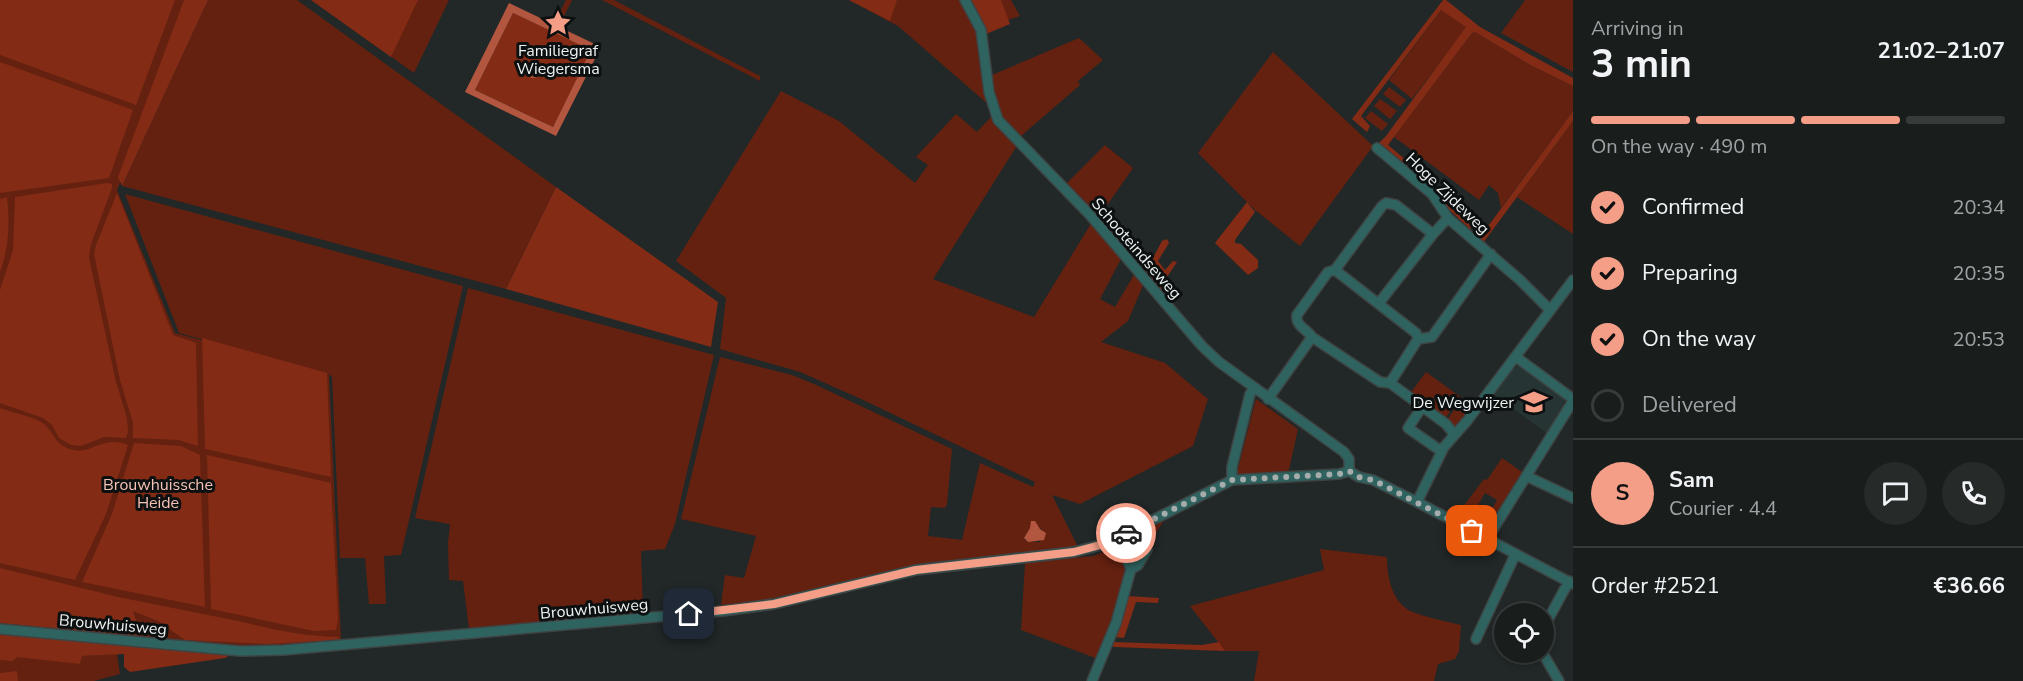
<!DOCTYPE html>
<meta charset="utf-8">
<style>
:root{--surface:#191e1d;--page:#262b2a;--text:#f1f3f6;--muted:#9fa2a4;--line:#373c3b;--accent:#f49e88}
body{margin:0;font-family:"Nunito Sans",sans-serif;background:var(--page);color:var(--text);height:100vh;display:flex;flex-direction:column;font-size:22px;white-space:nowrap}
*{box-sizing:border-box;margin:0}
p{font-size:20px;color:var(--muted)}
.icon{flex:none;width:33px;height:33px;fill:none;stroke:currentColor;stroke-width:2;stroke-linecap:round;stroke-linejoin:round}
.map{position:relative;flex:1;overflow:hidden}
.drawer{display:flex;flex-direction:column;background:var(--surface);width:450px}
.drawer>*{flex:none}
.buttons{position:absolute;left:1494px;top:603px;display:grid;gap:12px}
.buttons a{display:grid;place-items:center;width:60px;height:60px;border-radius:50%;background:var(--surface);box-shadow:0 3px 9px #0003,0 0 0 2px var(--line);font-size:30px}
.pin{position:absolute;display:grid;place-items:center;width:51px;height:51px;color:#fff;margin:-26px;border-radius:12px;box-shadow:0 3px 9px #0006}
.courier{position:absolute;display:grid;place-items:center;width:60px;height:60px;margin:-30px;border:4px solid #f49e88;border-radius:50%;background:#fff;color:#222;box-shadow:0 2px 8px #0007}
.head em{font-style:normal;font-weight:700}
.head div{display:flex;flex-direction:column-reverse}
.head{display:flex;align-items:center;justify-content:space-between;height:102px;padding:0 18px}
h1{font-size:39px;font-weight:700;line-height:45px}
.bar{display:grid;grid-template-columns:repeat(4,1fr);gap:9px 6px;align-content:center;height:72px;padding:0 18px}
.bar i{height:8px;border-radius:4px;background:var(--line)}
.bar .selected{background:var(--accent)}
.bar p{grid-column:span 4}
.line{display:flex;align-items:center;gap:15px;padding:0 18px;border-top:2px solid var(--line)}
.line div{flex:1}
.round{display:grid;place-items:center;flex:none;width:63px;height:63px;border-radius:32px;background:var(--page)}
ol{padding:0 18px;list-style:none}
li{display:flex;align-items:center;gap:18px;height:66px}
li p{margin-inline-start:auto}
li .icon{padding:6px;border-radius:50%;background:var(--accent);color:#111;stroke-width:4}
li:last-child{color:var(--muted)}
li i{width:33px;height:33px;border:3px solid var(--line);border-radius:50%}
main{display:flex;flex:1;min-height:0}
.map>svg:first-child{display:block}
.built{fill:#263533}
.green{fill:#642110;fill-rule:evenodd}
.forest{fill:#832b15}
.water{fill:#b2563f;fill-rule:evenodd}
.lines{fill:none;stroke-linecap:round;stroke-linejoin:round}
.minor-casing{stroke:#3e4443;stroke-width:12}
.minor{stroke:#2f6360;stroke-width:9}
.done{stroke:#a6acab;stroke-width:6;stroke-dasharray:0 10.8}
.route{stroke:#f49e88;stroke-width:8}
.labels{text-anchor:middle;stroke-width:6;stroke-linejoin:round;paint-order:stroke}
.poi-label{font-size:16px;fill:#eef3f2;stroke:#0d1010}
.street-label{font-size:16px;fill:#eef3f2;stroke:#0d1010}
.park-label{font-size:16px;fill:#f7c3b6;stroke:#0d1010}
</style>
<main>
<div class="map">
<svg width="1573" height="681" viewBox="0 0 1573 681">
<rect width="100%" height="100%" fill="#212827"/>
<path class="built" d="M 1518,366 L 1566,399 L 1563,404 L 1565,407 L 1548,434 L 1493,394 L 1513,368 Z"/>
<path class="green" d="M 0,0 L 202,0 L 117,190 L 175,333 L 277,360 L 179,333 L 125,194 L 463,286 L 401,555 L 384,556 L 386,604 L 369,604 L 365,558 L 340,558 L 332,377 L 329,374 L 341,640 L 226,651 L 79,651 L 78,663 L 80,664 L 81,656 L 117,654 L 120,674 L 94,681 L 0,681 Z
M 208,0 L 297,0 L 556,187 L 506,289 L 122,186 Z
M 311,0 L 449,0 L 414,73 Z
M 566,0 L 572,0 L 559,26 L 554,24 Z
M 602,0 L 614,0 L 760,76 L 760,81 Z
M 849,0 L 962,0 L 977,28 L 989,105 L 898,26 Z
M 973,0 L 1011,0 L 1020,16 L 988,26 Z
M 1525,0 L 1573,0 L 1573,72 L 1501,33 Z
M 1441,10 L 1444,10 L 1467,27 L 1412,99 L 1389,80 Z
M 1475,32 L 1532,66 L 1573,86 L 1573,111 L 1501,208 L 1498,193 L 1489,185 L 1479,200 L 1394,137 L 1472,33 Z
M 1079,38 L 1103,60 L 1078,81 L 1080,85 L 1021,136 L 998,112 L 992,75 Z
M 1273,52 L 1373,146 L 1300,246 L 1255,210 L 1198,153 Z
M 1389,87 L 1406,100 L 1400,107 L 1383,94 Z
M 781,91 L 839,121 L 915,183 L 928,165 L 916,157 L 956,114 L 977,132 L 991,117 L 1018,144 L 933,279 L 1034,317 L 1092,222 L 1122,257 L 1100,299 L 1115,307 L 1135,273 L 1144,283 L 1128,321 L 1101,342 L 1165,363 L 1208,399 L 1193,446 L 1080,504 L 1052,495 L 1079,549 L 919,565 L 757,602 L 721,605 L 725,575 L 744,578 L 756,536 L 681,519 L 720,357 L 792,375 L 814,384 L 952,449 L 947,504 L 945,508 L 931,507 L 928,536 L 962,540 L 980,463 L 1033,487 L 1035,482 L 859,398 L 800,372 L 720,349 L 726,298 L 676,261 ZM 1038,527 L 1043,530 L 1040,542 L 1026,541 L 1024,538 L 1030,528 Z
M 1380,99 L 1397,111 L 1390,119 L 1374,106 Z
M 1371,111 L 1388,124 L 1382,131 L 1365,118 Z
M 1573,121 L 1573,234 L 1517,197 Z
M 1105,145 L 1133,168 L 1098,218 L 1066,184 Z
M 468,288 L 714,355 L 675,524 L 665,549 L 641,551 L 643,612 L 469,629 L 463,581 L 449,580 L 448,543 L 450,524 L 415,518 Z
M 1426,372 L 1473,406 L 1457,428 L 1447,420 L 1454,410 L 1435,396 L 1426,407 L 1409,395 Z
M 1256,399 L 1298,429 L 1288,474 L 1238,476 L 1238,469 Z
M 1434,399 L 1451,410 L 1445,419 L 1428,408 Z
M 1502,458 L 1525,474 L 1491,527 L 1484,523 L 1497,500 L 1485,493 L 1468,522 L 1456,516 L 1484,479 L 1487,480 Z
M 1164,520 L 1140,560 L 1135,563 L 1126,540 Z
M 1112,548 C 1124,555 1128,569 1127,582 L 1098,659 L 1021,630 L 1025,563 L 1094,556 Z
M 1320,549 L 1387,557 C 1387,575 1391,598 1407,609 C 1415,615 1449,622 1461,625 L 1459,651 L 1455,659 L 1438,664 L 1434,681 L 1254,681 L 1259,651 L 1225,651 L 1190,606 L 1324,570 Z"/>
<path class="forest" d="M 0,0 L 175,0 L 136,105 L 0,55 Z
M 184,0 L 208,0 L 122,186 L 118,177 Z
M 311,0 L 418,0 L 391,57 Z
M 849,0 L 897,0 L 890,21 Z
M 969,0 L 1001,0 L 1010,24 L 986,34 Z
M 1443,0 L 1446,0 L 1480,27 L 1573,78 L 1573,86 L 1532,66 L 1475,32 L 1472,33 L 1388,145 L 1406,160 L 1403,165 L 1379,143 L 1386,136 L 1466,27 L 1441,10 L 1361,116 L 1370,126 L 1367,132 L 1352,119 Z
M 513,13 L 592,50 L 553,127 L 475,90 Z
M 0,62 L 133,110 L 109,178 L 0,193 Z
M 1573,111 L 1573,121 L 1483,243 L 1474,234 L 1477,231 L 1481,234 L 1483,233 Z
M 107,183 L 112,184 L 112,188 L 91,244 L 89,258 L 116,382 L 127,418 L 128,432 L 126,438 L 104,437 L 81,446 L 71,445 L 59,438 L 52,425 L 43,418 L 0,403 L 0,290 L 13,250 L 15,197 Z
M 556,187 L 718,302 L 711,347 L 506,289 Z
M 117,193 L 173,335 L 196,343 L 198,446 L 178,440 L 133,438 L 133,423 L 120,380 L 94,254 L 96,245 Z
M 1441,196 L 1472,224 L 1471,228 L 1470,229 L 1440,201 Z
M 7,197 C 10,223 9,248 0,272 L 0,199 Z
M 1247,202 L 1255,212 L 1235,240 L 1235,243 L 1241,244 L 1258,260 L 1258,268 L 1248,275 L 1215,243 Z
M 1167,239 L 1169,243 L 1158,261 L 1165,270 L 1173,261 L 1177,262 L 1163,283 L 1164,286 L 1174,296 L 1171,302 L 1168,302 L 1141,268 L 1154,256 L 1162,241 Z
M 202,338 L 327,373 L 331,477 L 205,449 Z
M 0,408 C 13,413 33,416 44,424 C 56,435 55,446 74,450 C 92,454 103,435 128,445 L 106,514 L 75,580 L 0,563 Z
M 134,443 L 181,446 L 200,455 L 205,607 L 82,582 L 112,514 Z
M 207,455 L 331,483 L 338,619 L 336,630 L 314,631 L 211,609 Z
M 0,568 L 118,597 L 238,621 C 275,630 299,636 338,637 L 340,640 L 267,644 L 185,640 L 158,621 L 133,611 L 141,636 L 0,623 Z
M 1128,596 L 1159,598 L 1158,603 L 1136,602 L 1124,638 L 1115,637 Z
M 0,631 L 230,655 L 225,658 L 130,672 L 124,667 L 124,654 L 82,656 L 80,664 L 17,657 L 13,661 L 0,660 Z
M 1114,642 L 1202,645 L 1219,642 L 1225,651 L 1114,647 L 1112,645 Z
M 17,671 L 18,681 L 0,681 L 0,673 Z"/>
<path class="water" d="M 509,3 L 601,47 L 556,136 L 465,92 ZM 513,13 L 591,50 L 553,127 L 475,90 Z
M526 71a7 7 0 1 1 14 0a7 7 0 1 1-14 0Z
M 1031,521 L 1035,521 L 1040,529 L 1046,533 L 1044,540 L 1028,542 L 1024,538 L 1030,528 Z"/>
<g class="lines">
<defs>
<path id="minor" d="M 965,0 L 981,30 L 989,92 L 998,120 L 1090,215 L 1202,346 L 1219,362 L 1344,452 L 1349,459 L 1349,471
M 1377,148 L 1432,194 L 1448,218 L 1520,280 L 1550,310
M 1433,234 L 1396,205 L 1386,203 L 1382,206 L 1335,270 L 1328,272 L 1297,315 C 1295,326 1307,329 1312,337 L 1380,382 L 1390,383 L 1446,424 L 1454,434
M 1335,270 L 1416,333 L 1418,339
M 1379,303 L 1433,234 L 1448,218
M 1516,357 L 1573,399
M 1390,383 L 1418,339 L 1432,337 L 1491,254
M 1268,399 L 1312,337
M 1422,407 L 1408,428 L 1441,451
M 1349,471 L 1359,477 L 1373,480 L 1417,502 L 1573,584
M 1526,476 L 1573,498
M 1232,480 L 1232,467 L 1250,394 L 1254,388
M 1417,502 L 1444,447 L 1467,421 L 1573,280
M 1487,539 L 1573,401
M 1131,569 L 1138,565 L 1147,550
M 1544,627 L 1569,581
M 0,629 L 240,651 L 284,650 L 723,611 L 774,604 L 916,570 L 1074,552 L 1119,540 L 1127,533 L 1232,480 L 1339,474 L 1349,471
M 1476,639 L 1515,555
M 1542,652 L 1559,681
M 1092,681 L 1116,623 L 1131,569 L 1119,540"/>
</defs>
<use href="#minor" class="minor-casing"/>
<use href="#minor" class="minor"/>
</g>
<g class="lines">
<path class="done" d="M 1126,533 L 1232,480 L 1339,474 L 1349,471 L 1359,477 L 1373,480 L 1472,531"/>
<path class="route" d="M 689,614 L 774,604 L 916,570 L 1074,552 L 1119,540 L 1126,533"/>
</g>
<defs>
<symbol id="sight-bare" viewBox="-9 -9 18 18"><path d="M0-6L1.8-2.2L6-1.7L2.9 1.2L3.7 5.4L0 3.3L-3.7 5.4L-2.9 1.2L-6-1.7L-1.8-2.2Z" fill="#f49e88" stroke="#0d1010" stroke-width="2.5" paint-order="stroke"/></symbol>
<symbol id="school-bare" viewBox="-9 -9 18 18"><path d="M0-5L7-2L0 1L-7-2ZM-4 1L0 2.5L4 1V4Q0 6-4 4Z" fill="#f49e88" stroke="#0d1010" stroke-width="2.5" paint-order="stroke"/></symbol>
</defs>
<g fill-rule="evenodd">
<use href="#sight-bare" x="539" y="4" width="38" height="38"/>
<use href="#school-bare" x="1515" y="383" width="38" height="38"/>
</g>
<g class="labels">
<g class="poi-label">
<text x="558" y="56">Familiegraf<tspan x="558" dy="18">Wiegersma</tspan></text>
<text x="1514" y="408" text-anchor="end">De Wegwijzer</text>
</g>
<g class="street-label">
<text transform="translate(1448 193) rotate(44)" y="6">Hoge Zijdeweg</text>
<text transform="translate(1137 248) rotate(49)" y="6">Schooteindseweg</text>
<text transform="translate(594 608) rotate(-5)" y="6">Brouwhuisweg</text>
<text transform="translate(113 624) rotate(5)" y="6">Brouwhuisweg</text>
</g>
<g class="park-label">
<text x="158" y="490">Brouwhuissche<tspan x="158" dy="18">Heide</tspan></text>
</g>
</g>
</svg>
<div class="buttons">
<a><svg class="icon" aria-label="locate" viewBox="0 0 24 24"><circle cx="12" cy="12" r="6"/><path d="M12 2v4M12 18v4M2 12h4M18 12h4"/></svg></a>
</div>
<div class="pin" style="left:1472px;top:531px;background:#ea580c"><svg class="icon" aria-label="bag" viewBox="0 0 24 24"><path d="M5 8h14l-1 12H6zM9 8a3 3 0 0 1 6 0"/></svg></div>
<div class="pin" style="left:689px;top:614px;background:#1f2937"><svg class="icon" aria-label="home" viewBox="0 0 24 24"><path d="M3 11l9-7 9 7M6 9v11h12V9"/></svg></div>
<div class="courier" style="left:1126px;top:533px"><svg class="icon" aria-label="car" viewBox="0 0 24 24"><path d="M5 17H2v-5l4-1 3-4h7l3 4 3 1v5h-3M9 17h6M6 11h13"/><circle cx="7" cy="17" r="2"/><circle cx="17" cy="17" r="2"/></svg></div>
</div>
<section class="drawer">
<div class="head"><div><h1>3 min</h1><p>Arriving in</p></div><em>21:02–21:07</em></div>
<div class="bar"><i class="selected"></i><i class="selected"></i><i class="selected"></i><i></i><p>On the way · 490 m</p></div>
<ol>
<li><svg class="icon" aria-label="check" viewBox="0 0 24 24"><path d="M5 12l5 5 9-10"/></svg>Confirmed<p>20:34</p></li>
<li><svg class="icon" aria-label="check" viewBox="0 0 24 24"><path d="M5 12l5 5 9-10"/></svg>Preparing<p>20:35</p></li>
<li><svg class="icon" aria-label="check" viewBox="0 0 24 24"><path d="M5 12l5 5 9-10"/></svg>On the way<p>20:53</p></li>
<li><i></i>Delivered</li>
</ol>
<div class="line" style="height:108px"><b class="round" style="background:var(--accent);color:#111">S</b><div><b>Sam</b><p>Courier · 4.4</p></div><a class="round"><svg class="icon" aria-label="chat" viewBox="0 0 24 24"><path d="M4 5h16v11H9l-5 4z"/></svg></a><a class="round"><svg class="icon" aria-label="phone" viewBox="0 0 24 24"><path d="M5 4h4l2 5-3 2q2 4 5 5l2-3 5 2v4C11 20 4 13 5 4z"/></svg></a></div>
<div class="line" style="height:78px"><div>Order #2521</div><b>€36.66</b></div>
</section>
</main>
